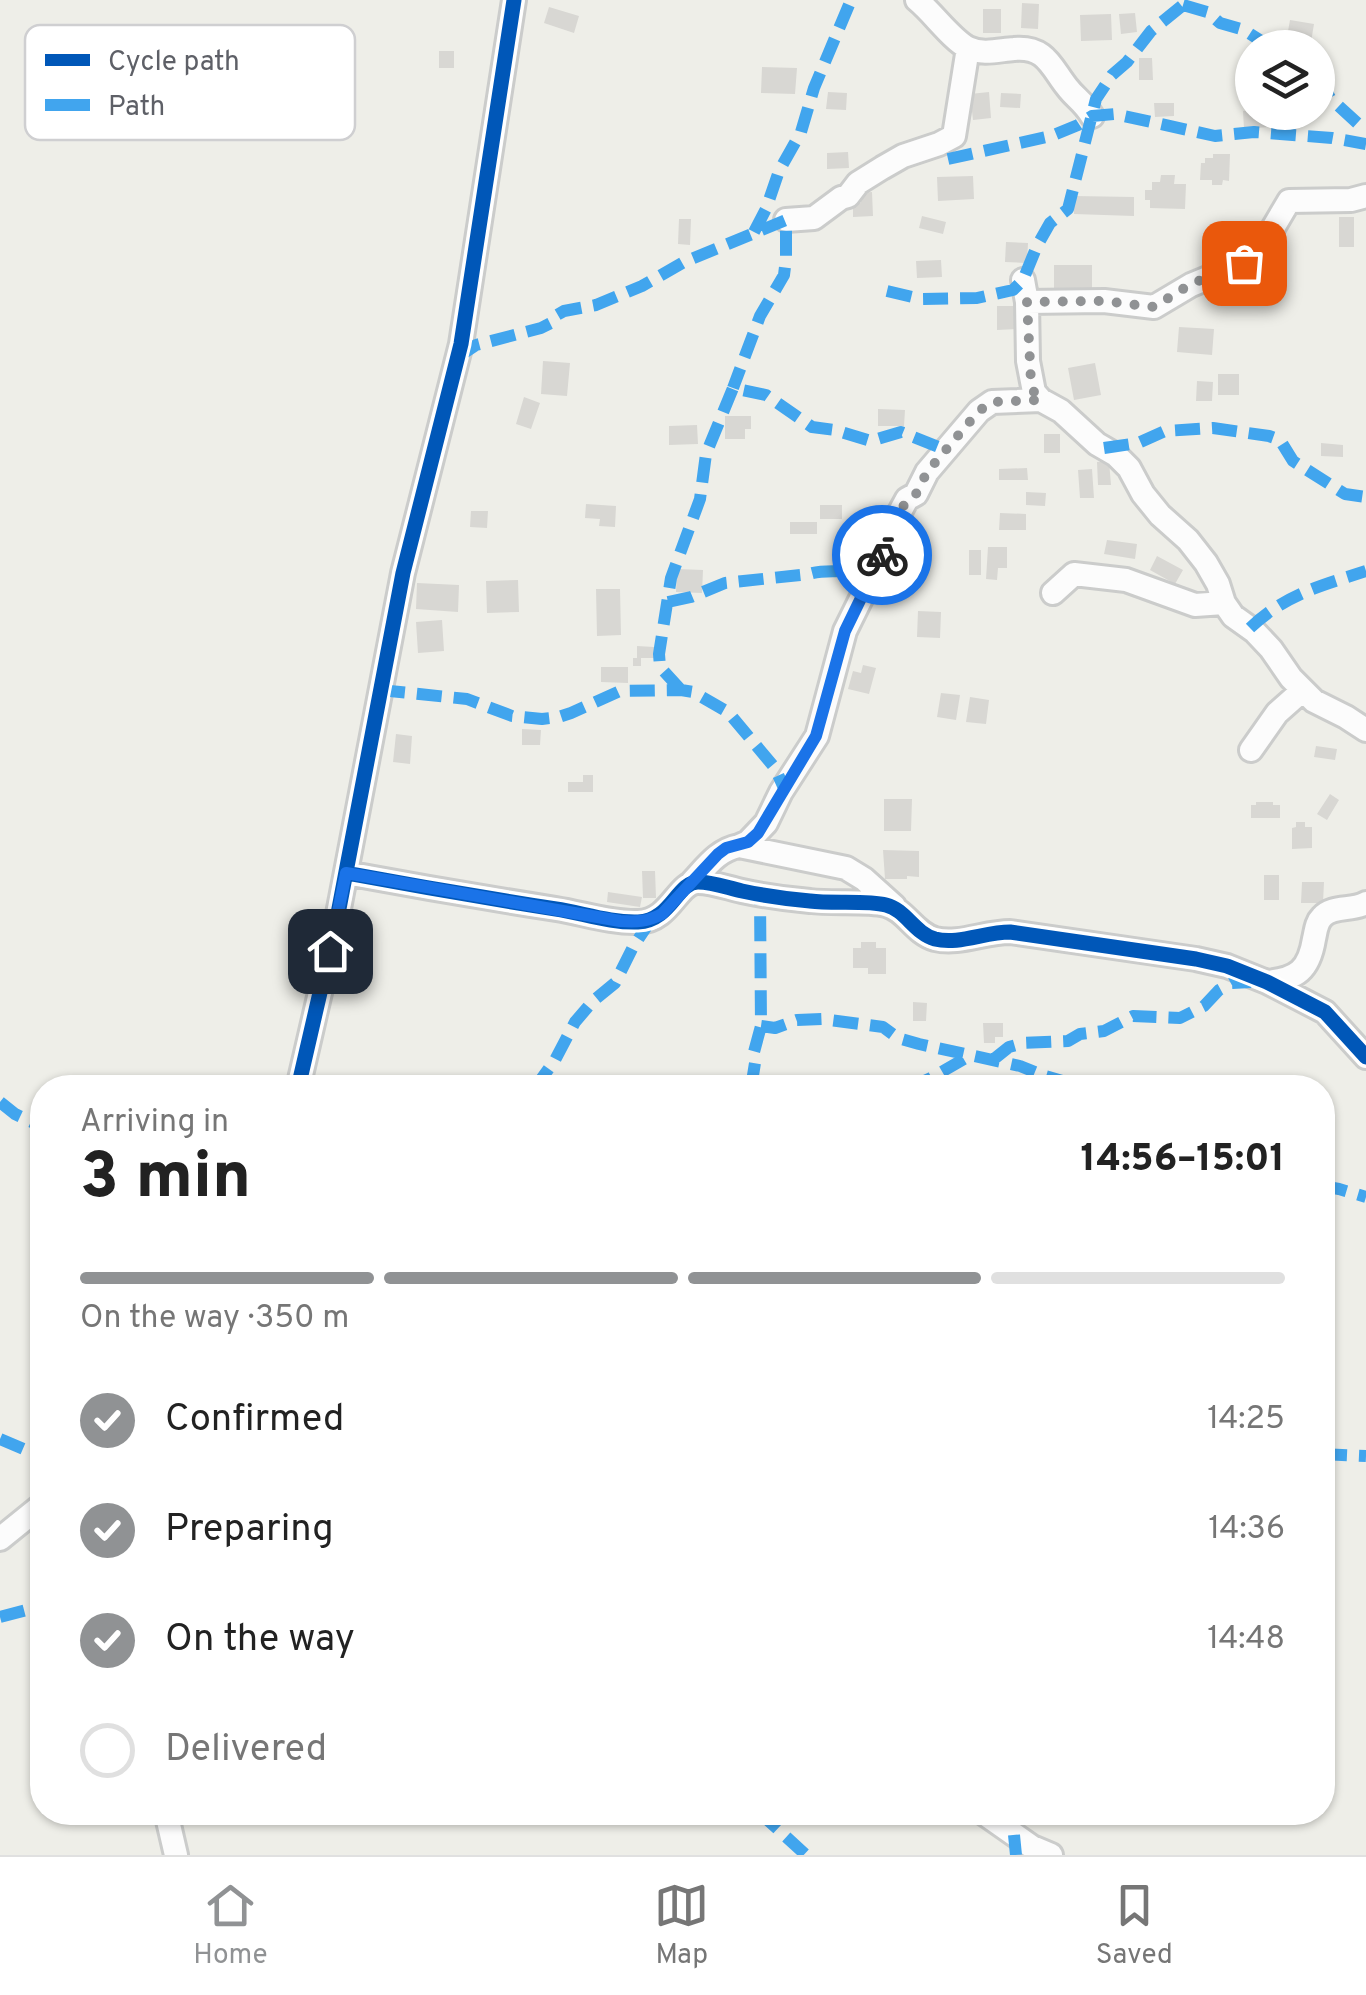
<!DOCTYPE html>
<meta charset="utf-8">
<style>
:root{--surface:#fff;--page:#f2f2f2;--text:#222;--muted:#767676;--line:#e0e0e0;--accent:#909294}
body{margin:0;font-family:Overpass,sans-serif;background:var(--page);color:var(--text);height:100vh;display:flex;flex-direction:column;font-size:38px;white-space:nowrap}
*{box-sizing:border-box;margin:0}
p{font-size:32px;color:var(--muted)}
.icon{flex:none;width:55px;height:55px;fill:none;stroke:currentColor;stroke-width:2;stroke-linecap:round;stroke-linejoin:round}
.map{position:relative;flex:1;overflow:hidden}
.sheet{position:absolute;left:30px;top:1075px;width:1305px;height:750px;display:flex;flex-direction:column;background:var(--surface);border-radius:40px;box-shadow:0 2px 8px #0004}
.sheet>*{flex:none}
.fabs{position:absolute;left:1235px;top:30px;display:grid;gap:20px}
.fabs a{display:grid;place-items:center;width:100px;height:100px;border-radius:50%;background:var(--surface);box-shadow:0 2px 8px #0004;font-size:50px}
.pin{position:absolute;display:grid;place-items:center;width:85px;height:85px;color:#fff;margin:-42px;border-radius:20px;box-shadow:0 5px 15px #0006}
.courier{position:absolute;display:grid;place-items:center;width:100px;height:100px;margin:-50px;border:8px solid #1a73e8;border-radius:50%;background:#fff;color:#222;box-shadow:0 2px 12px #0007}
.summary em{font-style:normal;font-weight:800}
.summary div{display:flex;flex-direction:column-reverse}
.summary{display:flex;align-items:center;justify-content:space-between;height:170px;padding:0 50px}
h1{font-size:65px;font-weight:800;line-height:75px}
.bar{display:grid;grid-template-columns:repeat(4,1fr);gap:15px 10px;align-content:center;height:120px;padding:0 50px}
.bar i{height:12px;border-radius:8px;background:var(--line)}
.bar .on{background:var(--accent)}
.bar p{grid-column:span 4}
ol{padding:0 50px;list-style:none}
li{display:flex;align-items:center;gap:30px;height:110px}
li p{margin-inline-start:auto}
li .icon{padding:10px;border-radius:50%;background:var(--accent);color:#fff;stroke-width:4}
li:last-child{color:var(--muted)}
li i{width:55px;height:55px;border:5px solid var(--line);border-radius:50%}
.tab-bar{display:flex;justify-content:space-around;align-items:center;height:140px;border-top:2px solid var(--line);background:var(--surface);font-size:28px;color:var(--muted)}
.tab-bar a{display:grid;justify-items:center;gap:5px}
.tab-bar .on{color:var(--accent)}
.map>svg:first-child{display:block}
.building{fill:#d8d7d3}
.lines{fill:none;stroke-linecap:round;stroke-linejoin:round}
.minor-casing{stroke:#cbcccb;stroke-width:28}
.minor{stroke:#fcfcfc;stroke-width:22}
.quiet{stroke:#41a5ee;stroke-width:12;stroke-dasharray:25 12;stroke-linecap:butt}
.cycleway-casing{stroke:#fff;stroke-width:21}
.cycleway{stroke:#0057b8;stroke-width:15}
.done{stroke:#909294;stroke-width:10;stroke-dasharray:0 18}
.route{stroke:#1a73e8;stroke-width:12}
.key{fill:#fff;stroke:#cfcfd1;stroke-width:2.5}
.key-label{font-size:28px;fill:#5e6067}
</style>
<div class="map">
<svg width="1366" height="1855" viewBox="0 0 1366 1855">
<rect width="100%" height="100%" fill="#eeeee8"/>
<path class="building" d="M 1022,3 L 1039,4 L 1038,29 L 1021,28 Z
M 549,7 L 579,16 L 574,33 L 544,23 Z
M 983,9 L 1001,9 L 1001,33 L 983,33 Z
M 1135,13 L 1137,32 L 1121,34 L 1119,14 Z
M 1111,14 L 1112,40 L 1081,41 L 1080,15 Z
M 1290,20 L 1314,24 L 1310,48 L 1285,48 Z
M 439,51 L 454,51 L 454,68 L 439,68 Z
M 1139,58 L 1152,58 L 1153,80 L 1139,80 Z
M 762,67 L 797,68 L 795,94 L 761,93 Z
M 828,92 L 847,93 L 846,110 L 826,109 Z
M 989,92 L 991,118 L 973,120 L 970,94 Z
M 1001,93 L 1021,94 L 1020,108 L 1000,107 Z
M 1154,103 L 1174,103 L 1174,116 L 1155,117 Z
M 1252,110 L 1252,112 L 1258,112 L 1258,117 L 1280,116 L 1281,126 L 1244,129 L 1243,111 Z
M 848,152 L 849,168 L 827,169 L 827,153 Z
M 1213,154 L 1230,154 L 1229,181 L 1223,180 L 1222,185 L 1212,185 L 1212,180 L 1200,180 L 1201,163 L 1205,163 L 1205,158 L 1213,158 Z
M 1161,175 L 1175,175 L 1174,184 L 1186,184 L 1185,209 L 1150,208 L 1150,200 L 1145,200 L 1145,190 L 1152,190 L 1152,182 L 1160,182 Z
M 973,176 L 974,199 L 938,201 L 937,177 Z
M 872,192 L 873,216 L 853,217 L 853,204 L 861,203 L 860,193 Z
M 1074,196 L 1134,197 L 1134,216 L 1074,214 Z
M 922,216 L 946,222 L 943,234 L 919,228 Z
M 1339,217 L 1354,217 L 1354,247 L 1339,247 Z
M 679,219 L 691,219 L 690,245 L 678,244 Z
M 1225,223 L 1244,223 L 1244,238 L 1225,238 Z
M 1006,242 L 1028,243 L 1027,263 L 1005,262 Z
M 941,260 L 942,277 L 917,278 L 916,261 Z
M 1054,265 L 1092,265 L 1092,288 L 1054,288 Z
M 997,306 L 1016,306 L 1017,329 L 997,330 Z
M 1179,327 L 1214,329 L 1212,355 L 1177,352 Z
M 543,361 L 570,363 L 567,396 L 541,394 Z
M 1095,363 L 1101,395 L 1074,400 L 1068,368 Z
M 1218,374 L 1239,374 L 1239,395 L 1218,395 Z
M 1197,381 L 1213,382 L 1212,401 L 1196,401 Z
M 524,397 L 540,403 L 531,429 L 516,424 Z
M 878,409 L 905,410 L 904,426 L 878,426 Z
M 725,416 L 751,416 L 751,429 L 745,429 L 745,439 L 725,439 Z
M 697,425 L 698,444 L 669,445 L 669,426 Z
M 1044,434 L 1060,434 L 1060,453 L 1044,453 Z
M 1321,443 L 1343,445 L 1343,457 L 1321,456 Z
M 1109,461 L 1111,485 L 1098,485 L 1097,462 Z
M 1027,468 L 1028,480 L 999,480 L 999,469 Z
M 1092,469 L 1094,498 L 1080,498 L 1078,470 Z
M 1026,492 L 1046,493 L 1045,506 L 1026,505 Z
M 586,504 L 616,506 L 615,527 L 599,526 L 600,519 L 585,518 Z
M 820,505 L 842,505 L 842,519 L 820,519 Z
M 471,511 L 488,511 L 487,528 L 470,527 Z
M 1000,513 L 1026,514 L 1026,530 L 999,530 Z
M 855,515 L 874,521 L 869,536 L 851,529 Z
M 790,522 L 817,522 L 817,534 L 790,534 Z
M 1107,540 L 1137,544 L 1135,559 L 1104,554 Z
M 988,547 L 1007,547 L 1007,568 L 998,568 L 997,580 L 986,579 Z
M 969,550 L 981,550 L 981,575 L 969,575 Z
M 1157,556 L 1183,570 L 1175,584 L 1150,570 Z
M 677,569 L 703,570 L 702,593 L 676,592 Z
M 518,580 L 519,612 L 487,613 L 486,581 Z
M 417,583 L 459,585 L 458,612 L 416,609 Z
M 596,589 L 620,589 L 621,635 L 597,636 Z
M 918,611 L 941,612 L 940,638 L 917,637 Z
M 442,620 L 444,651 L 418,653 L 416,622 Z
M 637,646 L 654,647 L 654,658 L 641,658 L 641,666 L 633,666 L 633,658 L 637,658 Z
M 863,665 L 876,668 L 869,694 L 848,689 L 853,671 L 861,673 Z
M 601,667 L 628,667 L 628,683 L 601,682 Z
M 941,693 L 960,695 L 956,720 L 937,717 Z
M 970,697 L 989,700 L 986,724 L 966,722 Z
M 522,729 L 541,730 L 540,745 L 522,745 Z
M 396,734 L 412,736 L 410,764 L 393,762 Z
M 1316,746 L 1337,749 L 1335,760 L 1314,757 Z
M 583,775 L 593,775 L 593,792 L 568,792 L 568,782 L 583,782 Z
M 1330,794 L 1339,800 L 1327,820 L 1317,814 Z
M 884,799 L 912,799 L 911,831 L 884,831 Z
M 1256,802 L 1273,802 L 1273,805 L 1280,805 L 1280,818 L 1251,818 L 1251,805 L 1256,805 Z
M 1296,822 L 1305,822 L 1305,827 L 1312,827 L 1312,848 L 1292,849 L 1292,828 L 1296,827 Z
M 883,850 L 919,851 L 919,877 L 907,876 L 907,879 L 885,879 Z
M 642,871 L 655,871 L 656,898 L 643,898 Z
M 1264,875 L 1279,875 L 1279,900 L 1264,900 Z
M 1302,882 L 1324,882 L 1323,903 L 1301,903 Z
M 608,892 L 642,897 L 640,907 L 607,902 Z
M 861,942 L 876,942 L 876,948 L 886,948 L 886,974 L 868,974 L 868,968 L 853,968 L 853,948 L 861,948 Z
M 913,1002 L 927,1003 L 926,1021 L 913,1021 Z
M 983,1023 L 1003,1023 L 1003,1037 L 995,1037 L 995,1043 L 984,1043 Z"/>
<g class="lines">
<defs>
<path id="minor" d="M 917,0 C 933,13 951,39 968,48 C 983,55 999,50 1014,49 C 1046,46 1051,67 1067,87 C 1076,99 1083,101 1092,116
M 786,220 L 814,218 L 841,198 L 848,196 L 858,183 L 882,168 L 903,156 L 939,144 L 954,136 L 968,48
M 1023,280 L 1027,302 L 1028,361 L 1034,392 L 1041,400 L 1061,411 L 1097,444 L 1116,455 L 1129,468 L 1143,494 L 1160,515 L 1188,540 L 1206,563 L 1218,584 L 1224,603 L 1233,616 L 1254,631 L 1271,649 L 1291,678 L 1314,701 L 1346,717 L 1366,730
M 1027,302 L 1104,301 L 1154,307 L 1191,285 L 1244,263 L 1269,235 L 1289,201 L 1351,200 L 1366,196
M 1053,593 L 1074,574 L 1126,580 L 1195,605 L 1224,603
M 1251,750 L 1277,713 L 1303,690
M 739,846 L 748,842 L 766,823 L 781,792 L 817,736 L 845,631 L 884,552 L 895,521 L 907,499 L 916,494 L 927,472 L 979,411 L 992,402 L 1041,400
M 346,873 C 416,886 486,898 556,909 C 582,913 611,923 638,922 C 671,921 677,882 698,882 C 712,882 728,888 742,891 C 765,896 787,899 810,901 C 832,904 867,900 886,905 C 906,910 914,933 935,939 C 958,945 985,932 1010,932 L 1196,959 L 1227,966 L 1267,982 L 1325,1012 L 1366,1057
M 692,882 C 707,866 718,850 739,846 L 846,868 L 864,879 L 894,906
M 1267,982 C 1297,979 1309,970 1314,939 C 1316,931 1316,923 1322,917 C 1332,905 1353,911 1366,903
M 298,1088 L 337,919 L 403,573 L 461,344 L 514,0
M 0,1539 L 42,1505
M 166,1812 L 176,1855
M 982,1812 L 1032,1847 L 1051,1855"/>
</defs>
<use href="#minor" class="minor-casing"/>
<use href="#minor" class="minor"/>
<path class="quiet" d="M 1183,5 L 1207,12 L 1220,23 L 1244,30 L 1272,48
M 1318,76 L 1330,98 L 1366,131
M 948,159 L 1051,136 L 1078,125 L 1092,116 L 1115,114 L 1215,136 L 1254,132 L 1332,138 L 1366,144
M 754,232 L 766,209 L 779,171 L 801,132 L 814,88 L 851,0
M 887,291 L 921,299 L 977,298 L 1013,290 L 1023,280 L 1037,246 L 1050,223 L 1068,209 L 1096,99 L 1112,75 L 1127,62 L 1151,31 L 1183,5 L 1186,0
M 458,357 L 476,345 L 541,328 L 553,322 L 557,315 L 564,311 L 596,305 L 642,286 L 684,262 L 786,220 L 786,259 L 784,275 L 760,316 L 733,388
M 1104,448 L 1138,443 L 1165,431 L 1213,428 L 1269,436 L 1280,440 L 1293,461 L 1345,494 L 1366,497
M 668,602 L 691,597 L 725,583 L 809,574 C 824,569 838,573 853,570 C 865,567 874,558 884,552
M 1250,628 C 1286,594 1320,586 1366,571
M 380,690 L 467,699 L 512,716 L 542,719 L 559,717 L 571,713 L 620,691 L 681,690 L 693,692 L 728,712 L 775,768 L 784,788
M 681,690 L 660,667 L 659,654 L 671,578 L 700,499 L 706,454 L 733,388 L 766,395 L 812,427 L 835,430 L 871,441 L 901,432 L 946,450
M 761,1026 L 775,1028 L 797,1020 L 822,1019 L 883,1027 L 898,1038 L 919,1044 L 1020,1066 L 1045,1076 L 1087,1088
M 994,1059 L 1009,1047 L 1023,1043 L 1068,1041 L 1080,1034 L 1104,1031 L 1133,1016 L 1180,1018 L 1204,1006 L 1219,990 L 1232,983 L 1251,982
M 533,1088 L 537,1085 L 555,1060 L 575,1022 L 593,1001 L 615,983 L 633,947 L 651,920
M 751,1088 L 755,1063 L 754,1052 L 761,1026 L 760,895
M 909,1088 L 931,1078 L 971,1055
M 0,1102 L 15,1114 L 42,1127
M 1322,1186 L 1339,1189 L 1366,1197
M 0,1439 L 42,1457
M 1322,1454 L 1366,1456
M 0,1617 L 42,1606
M 759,1812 L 806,1855
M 1014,1835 L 1016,1855"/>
<defs>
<path id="cycleway" d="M 346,873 C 416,886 486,898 556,909 C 582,913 611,923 638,922 C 671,921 677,882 698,882 C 712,882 728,888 742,891 C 765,896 787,899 810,901 C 832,904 867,900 886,905 C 906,910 914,933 935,939 C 958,945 985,932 1010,932 L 1196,959 L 1227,966 L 1267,982 L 1325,1012 L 1366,1057
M 298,1088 L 337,919 L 403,573 L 461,344 L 514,0"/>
</defs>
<use href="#cycleway" class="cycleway-casing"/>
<use href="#cycleway" class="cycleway"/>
</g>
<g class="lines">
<path class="done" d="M 882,555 L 895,520 L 907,500 L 916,494 L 927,472 L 979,411 L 992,402 L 1041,400 L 1034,392 L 1031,382 L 1027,302 L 1104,301 L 1154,307 L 1191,284 L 1244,263"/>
<path class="route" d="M 330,951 L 346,873 L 620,921 C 636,922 647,922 662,914 L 718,854 L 726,848 L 748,842 L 758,833 L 816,736 L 845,631 L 882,555"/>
</g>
<rect x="25" y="25" width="330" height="115" rx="15" class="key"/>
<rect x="45" y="54" width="45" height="12" fill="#0057b8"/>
<rect x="45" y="99" width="45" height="12" fill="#41a5ee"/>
<g class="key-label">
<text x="108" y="70">Cycle path</text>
<text x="108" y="115">Path</text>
</g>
</svg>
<div class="fabs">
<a><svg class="icon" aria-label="layers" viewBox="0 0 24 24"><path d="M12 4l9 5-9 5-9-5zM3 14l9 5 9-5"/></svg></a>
</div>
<div class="pin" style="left:1244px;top:263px;background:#ea580c"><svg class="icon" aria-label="bag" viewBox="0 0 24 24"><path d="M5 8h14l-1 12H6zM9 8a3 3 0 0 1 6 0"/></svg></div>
<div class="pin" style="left:330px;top:951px;background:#1f2937"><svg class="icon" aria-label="home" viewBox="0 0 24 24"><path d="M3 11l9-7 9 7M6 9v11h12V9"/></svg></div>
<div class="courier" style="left:882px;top:555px"><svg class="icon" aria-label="bike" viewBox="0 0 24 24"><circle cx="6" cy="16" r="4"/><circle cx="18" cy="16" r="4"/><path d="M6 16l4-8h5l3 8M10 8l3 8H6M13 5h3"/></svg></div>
<section class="sheet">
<div class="summary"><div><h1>3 min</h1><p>Arriving in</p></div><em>14:56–15:01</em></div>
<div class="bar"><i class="on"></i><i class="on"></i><i class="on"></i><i></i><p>On the way · 350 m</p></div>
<ol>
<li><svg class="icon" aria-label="check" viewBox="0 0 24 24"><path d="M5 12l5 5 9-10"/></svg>Confirmed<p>14:25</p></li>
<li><svg class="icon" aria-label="check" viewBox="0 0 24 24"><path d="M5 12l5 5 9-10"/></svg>Preparing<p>14:36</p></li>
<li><svg class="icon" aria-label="check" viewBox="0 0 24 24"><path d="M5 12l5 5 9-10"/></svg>On the way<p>14:48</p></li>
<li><i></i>Delivered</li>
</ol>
</section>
</div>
<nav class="tab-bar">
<a class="on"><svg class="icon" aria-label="home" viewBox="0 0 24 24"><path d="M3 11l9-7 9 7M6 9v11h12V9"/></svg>Home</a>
<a><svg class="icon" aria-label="map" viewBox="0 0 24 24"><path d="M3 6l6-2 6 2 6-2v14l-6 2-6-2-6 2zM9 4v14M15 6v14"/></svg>Map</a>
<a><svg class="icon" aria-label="saved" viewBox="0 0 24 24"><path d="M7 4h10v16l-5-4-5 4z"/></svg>Saved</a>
</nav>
